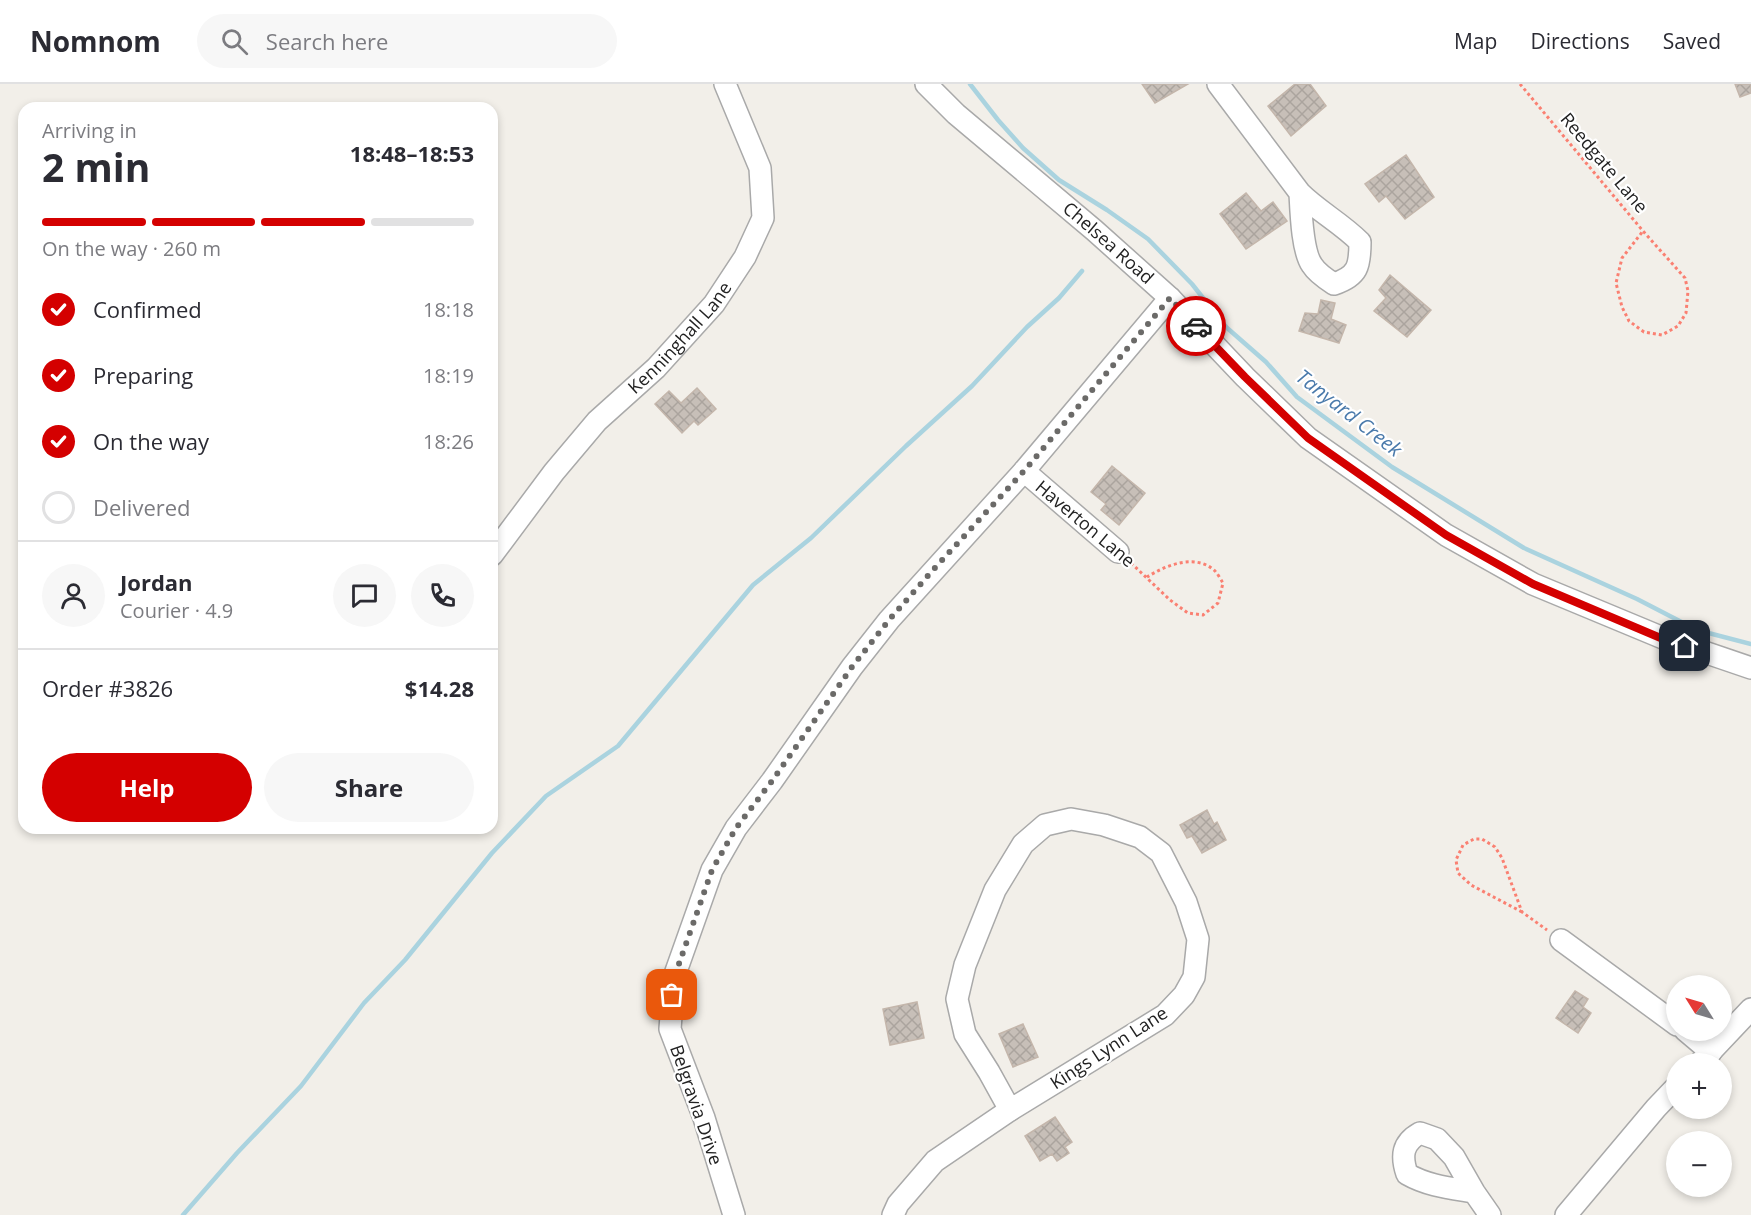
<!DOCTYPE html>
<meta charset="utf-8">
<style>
:root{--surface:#fff;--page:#f7f7f7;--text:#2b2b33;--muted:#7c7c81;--line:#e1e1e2;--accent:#d40000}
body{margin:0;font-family:"Open Sans",sans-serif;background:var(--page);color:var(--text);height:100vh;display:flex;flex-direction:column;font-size:22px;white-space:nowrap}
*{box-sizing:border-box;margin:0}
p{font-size:20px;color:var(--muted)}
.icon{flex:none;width:33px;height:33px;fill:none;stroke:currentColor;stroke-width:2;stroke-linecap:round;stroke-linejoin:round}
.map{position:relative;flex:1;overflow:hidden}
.details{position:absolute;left:18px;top:18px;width:480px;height:732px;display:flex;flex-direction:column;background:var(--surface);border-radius:18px;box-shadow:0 3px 9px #0003}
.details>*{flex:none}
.needle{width:39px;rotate:307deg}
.controls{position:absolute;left:1666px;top:891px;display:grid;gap:12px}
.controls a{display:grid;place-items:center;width:66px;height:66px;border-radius:50%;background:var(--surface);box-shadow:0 3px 9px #0003;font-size:30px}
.pin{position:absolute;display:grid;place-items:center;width:51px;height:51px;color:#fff;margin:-26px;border-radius:12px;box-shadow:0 3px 9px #0006}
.courier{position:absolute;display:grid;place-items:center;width:60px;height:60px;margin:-30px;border:4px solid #d40000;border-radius:50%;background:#fff;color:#222;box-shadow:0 2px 8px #0007}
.overview em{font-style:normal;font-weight:700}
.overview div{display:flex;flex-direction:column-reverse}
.overview{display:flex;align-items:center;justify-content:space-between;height:102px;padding:0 24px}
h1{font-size:39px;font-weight:700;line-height:45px}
.bar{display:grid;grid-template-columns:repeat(4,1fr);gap:9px 6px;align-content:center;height:72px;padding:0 24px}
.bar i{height:8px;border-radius:4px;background:var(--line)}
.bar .on{background:var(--accent)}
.bar p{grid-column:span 4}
.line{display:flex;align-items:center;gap:15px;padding:0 24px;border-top:2px solid var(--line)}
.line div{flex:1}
.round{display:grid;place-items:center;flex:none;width:63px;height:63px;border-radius:32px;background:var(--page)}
ol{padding:0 24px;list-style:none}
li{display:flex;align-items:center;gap:18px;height:66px}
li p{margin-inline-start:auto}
li .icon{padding:6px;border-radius:50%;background:var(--accent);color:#fff;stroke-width:4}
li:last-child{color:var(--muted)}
li i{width:33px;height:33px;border:3px solid var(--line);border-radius:50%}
.primary-button{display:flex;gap:12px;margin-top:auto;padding:12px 24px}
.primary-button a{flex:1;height:69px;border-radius:36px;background:var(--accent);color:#fff;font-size:24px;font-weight:700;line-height:69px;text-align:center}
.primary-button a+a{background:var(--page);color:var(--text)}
header{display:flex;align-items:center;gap:36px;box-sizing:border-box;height:84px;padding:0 30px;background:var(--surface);border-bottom:2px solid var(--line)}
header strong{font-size:28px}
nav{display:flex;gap:33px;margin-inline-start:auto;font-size:21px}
.search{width:420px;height:54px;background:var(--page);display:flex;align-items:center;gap:15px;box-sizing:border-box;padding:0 21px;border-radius:33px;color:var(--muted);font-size:22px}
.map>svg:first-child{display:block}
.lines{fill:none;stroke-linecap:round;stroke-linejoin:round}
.stream{stroke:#aad3df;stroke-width:4.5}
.building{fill:url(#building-cross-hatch);stroke:#c4b6ab;stroke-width:1.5}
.minor-casing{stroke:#a9a9a9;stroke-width:24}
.path{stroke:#fa8072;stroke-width:3;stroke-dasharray:3 3;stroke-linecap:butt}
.minor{stroke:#fff;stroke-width:21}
.done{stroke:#6b6a68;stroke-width:6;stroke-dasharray:0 10.8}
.route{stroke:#d40000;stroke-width:8}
.labels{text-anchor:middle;stroke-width:4.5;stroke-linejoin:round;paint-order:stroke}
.street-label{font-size:18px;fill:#222;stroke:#fff}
.water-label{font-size:20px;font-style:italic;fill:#4a7aab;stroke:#fff}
</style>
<header>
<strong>Nomnom</strong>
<div class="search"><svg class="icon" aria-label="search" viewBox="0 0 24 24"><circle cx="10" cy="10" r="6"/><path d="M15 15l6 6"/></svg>Search here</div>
<nav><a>Map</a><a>Directions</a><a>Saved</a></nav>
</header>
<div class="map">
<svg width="1751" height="1131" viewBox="0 0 1751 1131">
<defs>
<pattern id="building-cross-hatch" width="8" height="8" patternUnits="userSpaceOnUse" patternTransform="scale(1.5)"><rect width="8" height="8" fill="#c7bfb8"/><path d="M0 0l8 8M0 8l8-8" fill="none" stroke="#aba49e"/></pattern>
</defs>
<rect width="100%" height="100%" fill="#f2efe9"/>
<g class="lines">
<path class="stream" d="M 970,0 L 998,36 L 1023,64 L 1059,96 L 1107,126 L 1148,155 L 1192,200 L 1226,243 L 1266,278 L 1297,313 L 1392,383 L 1524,464 L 1637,515 L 1697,546 L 1751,560
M 183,1131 L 237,1069 L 301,1002 L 364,919 L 405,876 L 492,769 L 546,712 L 618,662 L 753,501 L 811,454 L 906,362 L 972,302 L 1027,243 L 1059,214 L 1082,187"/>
</g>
<path class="building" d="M 1142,0 L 1188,0 L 1155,19 Z
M 1295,0 L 1310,0 L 1326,22 L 1291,52 L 1268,22 Z
M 1735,0 L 1751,0 L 1751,9 L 1740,13 Z
M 1406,71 L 1434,113 L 1405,135 L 1386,112 L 1379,118 L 1365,100 Z
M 1246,109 L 1261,127 L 1273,118 L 1287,137 L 1246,165 L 1220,130 Z
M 1390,191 L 1431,226 L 1407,253 L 1374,227 L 1386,214 L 1379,206 Z
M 1321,216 L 1335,219 L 1331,235 L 1346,241 L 1339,259 L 1299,247 L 1305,229 L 1318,230 Z
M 697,304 L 716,325 L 698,341 L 694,337 L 682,349 L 655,320 L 669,307 L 681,319 Z
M 1112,382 L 1145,409 L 1119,441 L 1101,426 L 1106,420 L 1091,408 Z
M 1207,726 L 1214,740 L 1217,738 L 1226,756 L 1202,769 L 1192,752 L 1187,754 L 1180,741 Z
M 1575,907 L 1588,915 L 1583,923 L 1591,929 L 1578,949 L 1556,934 Z
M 917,918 L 924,954 L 890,961 L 883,925 Z
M 1023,940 L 1038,973 L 1013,983 L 999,950 Z
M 1055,1033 L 1072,1058 L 1065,1063 L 1069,1069 L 1057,1077 L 1052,1070 L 1040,1077 L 1025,1052 Z"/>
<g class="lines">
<defs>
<g id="minor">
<path id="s1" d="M 926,0 L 956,30 L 1094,146 L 1170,214 L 1245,293 L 1308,354 L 1446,451 L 1533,500 L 1663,554 L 1751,584"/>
<path d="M 1218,0 L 1300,109 C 1318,127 1341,139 1360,158 C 1360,182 1358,192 1334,200 C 1326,195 1317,189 1312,181 C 1302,167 1301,127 1300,109"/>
<path d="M 1024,387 L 1118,468"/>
<path id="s2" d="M 492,471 L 554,388 L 597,337 L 656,284 L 714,220 L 745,173 L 763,134 L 760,84 L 725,0"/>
<path d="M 1071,735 L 1104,741 L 1140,753 L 1161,769 L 1186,818 L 1198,855 L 1194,893 L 1184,911 L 1165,931 L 1010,1026 L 989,988 L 965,950 L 957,915 L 965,881 L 995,806 L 1023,760 L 1045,741 Z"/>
<path d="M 1561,856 L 1677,941"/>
<path d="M 1685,946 L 1711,968"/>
<path d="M 1699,980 L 1751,925"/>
<path d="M 1474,1108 C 1450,1104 1428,1102 1407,1090 C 1401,1072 1402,1059 1420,1049 L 1437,1055 L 1454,1073 L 1474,1108 L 1490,1131"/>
<path d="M 734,1131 L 704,1034 L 670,945 L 674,893 L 712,786 L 736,744 L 772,697 L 852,583 L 889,536 L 1024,387 L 1170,214"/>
<path d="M 893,1131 L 898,1120 L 935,1077 L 1010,1026"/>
<path d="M 1566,1131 L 1656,1024 L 1677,1002"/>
</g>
</defs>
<use href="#minor" class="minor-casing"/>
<path class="path" d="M 1520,0 L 1643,147 L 1685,194 L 1688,207 L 1686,229 L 1678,242 L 1662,251 L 1644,248 L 1629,237 L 1622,223 L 1616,199 L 1622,174 L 1643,147
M 1131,479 L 1170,516 L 1188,529 L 1203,531 L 1218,519 L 1223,499 C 1221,496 1218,490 1215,487 C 1196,469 1166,481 1147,493
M 1522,828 L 1471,801 L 1458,789 L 1456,776 L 1463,761 L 1474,755 L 1482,755 L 1495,763 L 1502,774 L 1522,828 L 1547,846"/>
<use href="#minor" class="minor"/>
</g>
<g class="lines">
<path class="done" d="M 672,911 L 674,894 L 712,786 L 736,744 L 772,697 L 852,583 L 889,536 L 933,486 L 1024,387 L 1170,214 L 1196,242"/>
<path class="route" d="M 1196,242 L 1245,293 L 1308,354 L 1446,451 L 1533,500 L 1663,555 L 1685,562"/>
</g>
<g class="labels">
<g class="street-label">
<text transform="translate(1604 79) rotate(50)" y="6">Reedgate Lane</text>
<text dy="6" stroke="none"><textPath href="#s1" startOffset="242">Chelsea Road</textPath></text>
<text dy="6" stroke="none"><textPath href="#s2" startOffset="288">Kenninghall Lane</textPath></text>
<text transform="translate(1085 440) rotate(40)" y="6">Haverton Lane</text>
<text transform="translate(1109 964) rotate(-33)" y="6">Kings Lynn Lane</text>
<text transform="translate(696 1021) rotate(71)" y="6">Belgravia Drive</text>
</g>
<g class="water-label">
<text transform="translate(1349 329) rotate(38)" y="7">Tanyard Creek</text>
</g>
</g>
</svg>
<div class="controls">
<a><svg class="needle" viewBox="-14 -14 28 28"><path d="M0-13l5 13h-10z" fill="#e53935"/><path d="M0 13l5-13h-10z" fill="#7c7c81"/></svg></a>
<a>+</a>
<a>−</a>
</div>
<div class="pin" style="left:672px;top:911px;background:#ea580c"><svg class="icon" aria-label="bag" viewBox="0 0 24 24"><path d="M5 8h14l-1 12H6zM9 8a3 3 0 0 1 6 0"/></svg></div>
<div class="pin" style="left:1685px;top:562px;background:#1f2937"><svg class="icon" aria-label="home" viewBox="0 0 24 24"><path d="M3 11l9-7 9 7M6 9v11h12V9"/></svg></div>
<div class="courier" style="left:1196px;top:242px"><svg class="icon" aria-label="car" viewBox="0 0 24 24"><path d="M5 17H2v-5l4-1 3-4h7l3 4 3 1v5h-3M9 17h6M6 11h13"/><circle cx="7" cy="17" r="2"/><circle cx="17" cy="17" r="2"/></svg></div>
<section class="details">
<div class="overview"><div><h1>2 min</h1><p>Arriving in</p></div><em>18:48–18:53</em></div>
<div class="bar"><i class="on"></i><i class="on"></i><i class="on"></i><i></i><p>On the way · 260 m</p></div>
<ol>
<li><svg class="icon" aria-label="check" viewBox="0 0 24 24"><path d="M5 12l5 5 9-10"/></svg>Confirmed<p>18:18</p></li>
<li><svg class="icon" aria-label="check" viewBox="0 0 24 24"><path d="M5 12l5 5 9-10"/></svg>Preparing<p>18:19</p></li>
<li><svg class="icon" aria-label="check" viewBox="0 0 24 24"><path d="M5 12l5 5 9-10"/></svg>On the way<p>18:26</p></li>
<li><i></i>Delivered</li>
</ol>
<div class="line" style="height:108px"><a class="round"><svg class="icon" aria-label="person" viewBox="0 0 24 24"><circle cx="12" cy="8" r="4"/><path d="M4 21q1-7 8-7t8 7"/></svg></a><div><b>Jordan</b><p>Courier · 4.9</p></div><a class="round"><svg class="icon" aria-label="chat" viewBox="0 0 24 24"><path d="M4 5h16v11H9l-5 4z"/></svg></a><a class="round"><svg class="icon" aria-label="phone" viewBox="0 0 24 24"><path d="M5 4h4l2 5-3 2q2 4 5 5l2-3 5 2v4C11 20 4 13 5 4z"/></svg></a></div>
<div class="line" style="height:78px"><div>Order #3826</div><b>$14.28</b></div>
<div class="primary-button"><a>Help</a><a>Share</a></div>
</section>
</div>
